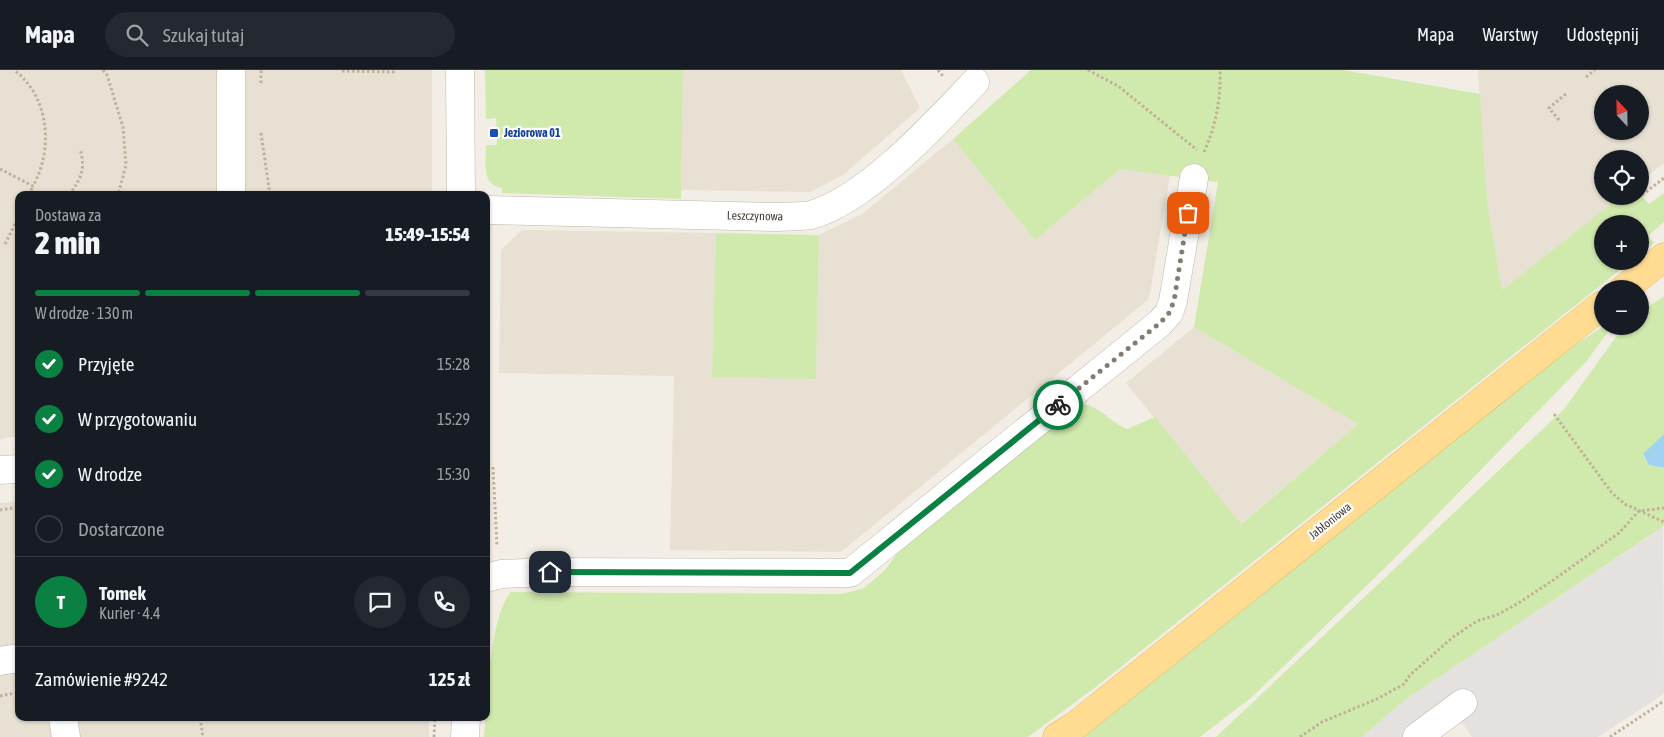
<!DOCTYPE html>
<html lang="pl">
<meta charset="utf-8">
<style>
:root{--surface:#171b24;--page:#242831;--text:#f1f3f6;--muted:#9ea1a6;--line:#363941;--accent:#0b8043}
body{margin:0;font-family:"Asap Condensed",sans-serif;background:var(--page);color:var(--text);height:100vh;display:flex;flex-direction:column;font-size:19px;white-space:nowrap}
*{box-sizing:border-box;margin:0}
p{font-size:16px;color:var(--muted)}
.icon{flex:none;width:28px;height:28px;fill:none;stroke:currentColor;stroke-width:2;stroke-linecap:round;stroke-linejoin:round}
.map{position:relative;flex:1;overflow:hidden}
.sheet{position:absolute;left:15px;top:121px;width:475px;height:530px;display:flex;flex-direction:column;background:var(--surface);border-radius:10px;box-shadow:0 1px 4px #0004}
.sheet>*{flex:none}
.needle{width:32px;rotate:338deg}
.tools{position:absolute;left:1594px;top:15px;display:grid;gap:10px}
.tools a{display:grid;place-items:center;width:55px;height:55px;border-radius:50%;background:var(--surface);box-shadow:0 1px 4px #0004;font-size:25px}
.pin{position:absolute;display:grid;place-items:center;width:42px;height:42px;color:#fff;margin:-21px;border-radius:10px;box-shadow:0 2px 8px #0006}
.courier{position:absolute;display:grid;place-items:center;width:50px;height:50px;margin:-25px;border:4px solid #0b8043;border-radius:50%;background:#fff;color:#222;box-shadow:0 1px 6px #0007}
.overview em{font-style:normal;font-weight:800}
.overview div{display:flex;flex-direction:column-reverse}
.overview{display:flex;align-items:center;justify-content:space-between;height:85px;padding:0 20px}
h1{font-size:32px;font-weight:800;line-height:38px}
.bar{display:grid;grid-template-columns:repeat(4,1fr);gap:8px 5px;align-content:center;height:60px;padding:0 20px}
.bar i{height:6px;border-radius:4px;background:var(--line)}
.bar .active{background:var(--accent)}
.bar p{grid-column:span 4}
.line{display:flex;align-items:center;gap:12px;padding:0 20px;border-top:1px solid var(--line)}
.line div{flex:1}
.round{display:grid;place-items:center;flex:none;width:52px;height:52px;border-radius:26px;background:var(--page)}
ol{padding:0 20px;list-style:none}
li{display:flex;align-items:center;gap:15px;height:55px}
li p{margin-inline-start:auto}
li .icon{padding:5px;border-radius:50%;background:var(--accent);color:#fff;stroke-width:4}
li:last-child{color:var(--muted)}
li i{width:28px;height:28px;border:2px solid var(--line);border-radius:50%}
header{display:flex;align-items:center;gap:30px;box-sizing:border-box;height:70px;padding:0 25px;background:var(--surface);border-bottom:1px solid var(--line)}
header strong{font-size:24px}
nav{display:flex;gap:28px;margin-inline-start:auto;font-size:18px}
.search{width:350px;height:45px;background:var(--page);display:flex;align-items:center;gap:12px;box-sizing:border-box;padding:0 18px;border-radius:28px;color:var(--muted);font-size:19px}
.map>svg:first-child{display:block}
.residential{fill:#e7e0d3;fill-rule:evenodd}
.green{fill:#d0e9ad}
.parking{fill:#e4e1de}
.water{fill:#a0d3f2}
.lines{fill:none;stroke-linecap:round;stroke-linejoin:round}
.minor-casing{stroke:#bfb6a8;stroke-width:29}
.major-casing{stroke:#e6b960;stroke-width:29}
.path{stroke:#c1b199;stroke-width:3;stroke-dasharray:2.5 2.5;stroke-linecap:butt}
.minor{stroke:#fff;stroke-width:28}
.major{stroke:#ffdc92;stroke-width:28}
.done{stroke:#837c73;stroke-width:5;stroke-dasharray:0 9}
.route{stroke:#0b8043;stroke-width:6}
.transit-dot{fill:#1a4fb4;stroke:#fff;stroke-width:2}
.labels{text-anchor:middle;stroke-width:4.5;stroke-linejoin:round;paint-order:stroke}
.transit-label{font-size:12px;font-weight:bold;fill:#164399;stroke:#fff;text-anchor:start}
.street-label{font-size:12px;fill:#463e35;stroke:#fff}
</style>
<header>
<strong>Mapa</strong>
<div class="search"><svg class="icon" aria-label="search" viewBox="0 0 24 24"><circle cx="10" cy="10" r="6"/><path d="M15 15l6 6"/></svg>Szukaj tutaj</div>
<nav><a>Mapa</a><a>Warstwy</a><a>Udostępnij</a></nav>
</header>
<div class="map">
<svg width="1664" height="667" viewBox="0 0 1664 667">
<rect width="100%" height="100%" fill="#f3eee5"/>
<path class="residential" d="M 0,0 L 432,0 L 432,125 L 19,125 L 19,366 L 0,369 Z
M 683,0 L 901,0 L 920,38 L 843,105 L 810,122 L 681,120 Z
M 1478,0 L 1664,0 L 1664,93 L 1640,112 L 1640,89 L 1602,89 L 1602,126 L 1621,126 L 1502,220 L 1487,132 ZM 1602,24 L 1640,24 L 1640,61 L 1602,61 Z
M 953,69 L 1035,170 L 1120,99 L 1170,105 L 1149,229 L 841,482 L 670,480 L 674,306 L 499,303 L 501,180 L 522,160 L 716,163 L 712,307 L 816,308 L 819,165 L 862,144 Z
M 1194,257 L 1358,354 L 1240,454 L 1126,313 Z
M 19,431 L 19,648 L 429,648 L 429,667 L 0,667 L 0,433 Z"/>
<path class="green" d="M 485,0 L 683,0 L 681,129 L 502,123 L 502,118 C 481,115 486,92 486,75 L 497,75 L 496,48 L 486,49 Z
M 1031,0 L 1343,0 L 1480,24 L 1487,132 L 1502,220 L 1621,126 L 1640,126 L 1640,123 L 1649,134 L 1664,123 L 1664,152 L 1648,166 L 1654,173 L 1640,184 L 1640,154 L 1602,154 L 1602,191 L 1631,191 L 1097,616 L 1028,667 L 484,667 C 488,632 489,546 511,522 L 842,524 L 864,518 L 884,501 L 912,464 L 1081,333 C 1103,338 1107,350 1127,359 L 1155,347 L 1241,454 L 1358,354 L 1194,257 L 1218,112 L 1120,99 L 1035,170 L 953,69 Z
M 716,163 L 819,165 L 816,309 L 712,307 Z
M 1664,226 L 1664,364 L 1643,385 L 1649,395 L 1664,398 L 1664,456 L 1405,630 L 1362,667 L 1216,667 L 1564,339 L 1624,256 L 1640,256 L 1640,242 Z
M 1604,256 L 1612,256 L 1586,292 L 1392,491 L 1252,627 L 1200,667 L 1078,667 L 1547,293 Z"/>
<path class="parking" d="M 1663,457 L 1664,624 L 1598,667 L 1472,667 L 1461,651 L 1439,667 L 1362,667 L 1405,630 Z"/>
<path class="water" d="M 1664,364 L 1664,398 L 1649,395 L 1643,384 Z"/>
<g class="lines">
<defs>
<path id="minor" d="M 231,0 L 231,125
M 460,0 L 461,125
M 486,140 L 777,147 C 787,146 800,147 811,145 C 866,130 935,54 975,12
M 0,400 L 19,399
M 486,508 L 501,504 L 550,502 L 850,503 L 1160,253 L 1169,243 L 1173,231 L 1194,108
M 0,591 L 19,588
M 63,648 L 66,667
M 465,667 L 466,648
M 1417,667 L 1463,633"/>
<path id="major" d="M 1624,219 L 1664,187
M 1057,667 L 1076,655 L 1602,235"/>
</defs>
<use href="#minor" class="minor-casing"/>
<use href="#major" class="major-casing"/>
<path class="path" d="M 103,0 L 107,5 L 123,57 L 126,95 L 118,125
M 938,0 L 943,6
M 1088,0 L 1118,16 L 1197,80
M 342,1 L 395,2
M 1586,7 L 1595,0
M 261,13 L 261,0
M 1559,50 L 1549,38 L 1567,23
M 261,63 L 270,125
M 1204,82 C 1216,55 1221,29 1220,0
M 0,99 L 33,116 C 54,79 49,26 14,0
M 29,125 L 33,116
M 69,125 C 81,109 86,99 80,79
M 1642,125 L 1664,108
M 5,174 L 19,146
M 1554,344 L 1612,423 L 1625,434 L 1664,452
M 493,397 L 497,476
M 0,440 L 19,437
M 0,626 L 19,622
M 200,648 L 203,667
M 434,667 L 435,648
M 1300,667 L 1322,652 L 1377,629 L 1404,614 L 1410,605 L 1453,567 L 1477,551 L 1497,545 L 1517,534 L 1552,511 L 1619,463 L 1639,441 L 1664,438
M 1610,667 L 1664,631"/>
<use href="#minor" class="minor"/>
<use href="#major" class="major"/>
</g>
<g class="lines">
<path class="done" d="M 1058,335 L 1160,253 L 1169,243 L 1174,231 L 1188,143"/>
<path class="route" d="M 550,502 L 850,503 L 1058,335"/>
</g>
<rect class="transit-dot" x="489" y="58" width="10" height="10" rx="2.5"/>
<g class="labels">
<g class="transit-label">
<text x="504" y="67">Jeziorowa 01</text>
</g>
<g class="street-label">
<text transform="translate(755 146) rotate(1)" y="4">Leszczynowa</text>
<text transform="translate(1330 451) rotate(-39)" y="4">Jabłoniowa</text>
</g>
</g>
</svg>
<div class="tools">
<a><svg class="needle" viewBox="-14 -14 28 28"><path d="M0-13l5 13h-10z" fill="#e53935"/><path d="M0 13l5-13h-10z" fill="#9ea1a6"/></svg></a>
<a><svg class="icon" aria-label="locate" viewBox="0 0 24 24"><circle cx="12" cy="12" r="6"/><path d="M12 2v4M12 18v4M2 12h4M18 12h4"/></svg></a>
<a>+</a>
<a>−</a>
</div>
<div class="pin" style="left:1188px;top:143px;background:#ea580c"><svg class="icon" aria-label="bag" viewBox="0 0 24 24"><path d="M5 8h14l-1 12H6zM9 8a3 3 0 0 1 6 0"/></svg></div>
<div class="pin" style="left:550px;top:502px;background:#1f2937"><svg class="icon" aria-label="home" viewBox="0 0 24 24"><path d="M3 11l9-7 9 7M6 9v11h12V9"/></svg></div>
<div class="courier" style="left:1058px;top:335px"><svg class="icon" aria-label="bike" viewBox="0 0 24 24"><circle cx="6" cy="16" r="4"/><circle cx="18" cy="16" r="4"/><path d="M6 16l4-8h5l3 8M10 8l3 8H6M13 5h3"/></svg></div>
<section class="sheet">
<div class="overview"><div><h1>2 min</h1><p>Dostawa za</p></div><em>15:49–15:54</em></div>
<div class="bar"><i class="active"></i><i class="active"></i><i class="active"></i><i></i><p>W drodze · 130 m</p></div>
<ol>
<li><svg class="icon" aria-label="check" viewBox="0 0 24 24"><path d="M5 12l5 5 9-10"/></svg>Przyjęte<p>15:28</p></li>
<li><svg class="icon" aria-label="check" viewBox="0 0 24 24"><path d="M5 12l5 5 9-10"/></svg>W przygotowaniu<p>15:29</p></li>
<li><svg class="icon" aria-label="check" viewBox="0 0 24 24"><path d="M5 12l5 5 9-10"/></svg>W drodze<p>15:30</p></li>
<li><i></i>Dostarczone</li>
</ol>
<div class="line" style="height:90px"><b class="round" style="background:var(--accent);color:#fff">T</b><div><b>Tomek</b><p>Kurier · 4.4</p></div><a class="round"><svg class="icon" aria-label="chat" viewBox="0 0 24 24"><path d="M4 5h16v11H9l-5 4z"/></svg></a><a class="round"><svg class="icon" aria-label="phone" viewBox="0 0 24 24"><path d="M5 4h4l2 5-3 2q2 4 5 5l2-3 5 2v4C11 20 4 13 5 4z"/></svg></a></div>
<div class="line" style="height:65px"><div>Zamówienie #9242</div><b>125 zł</b></div>
</section>
</div>
